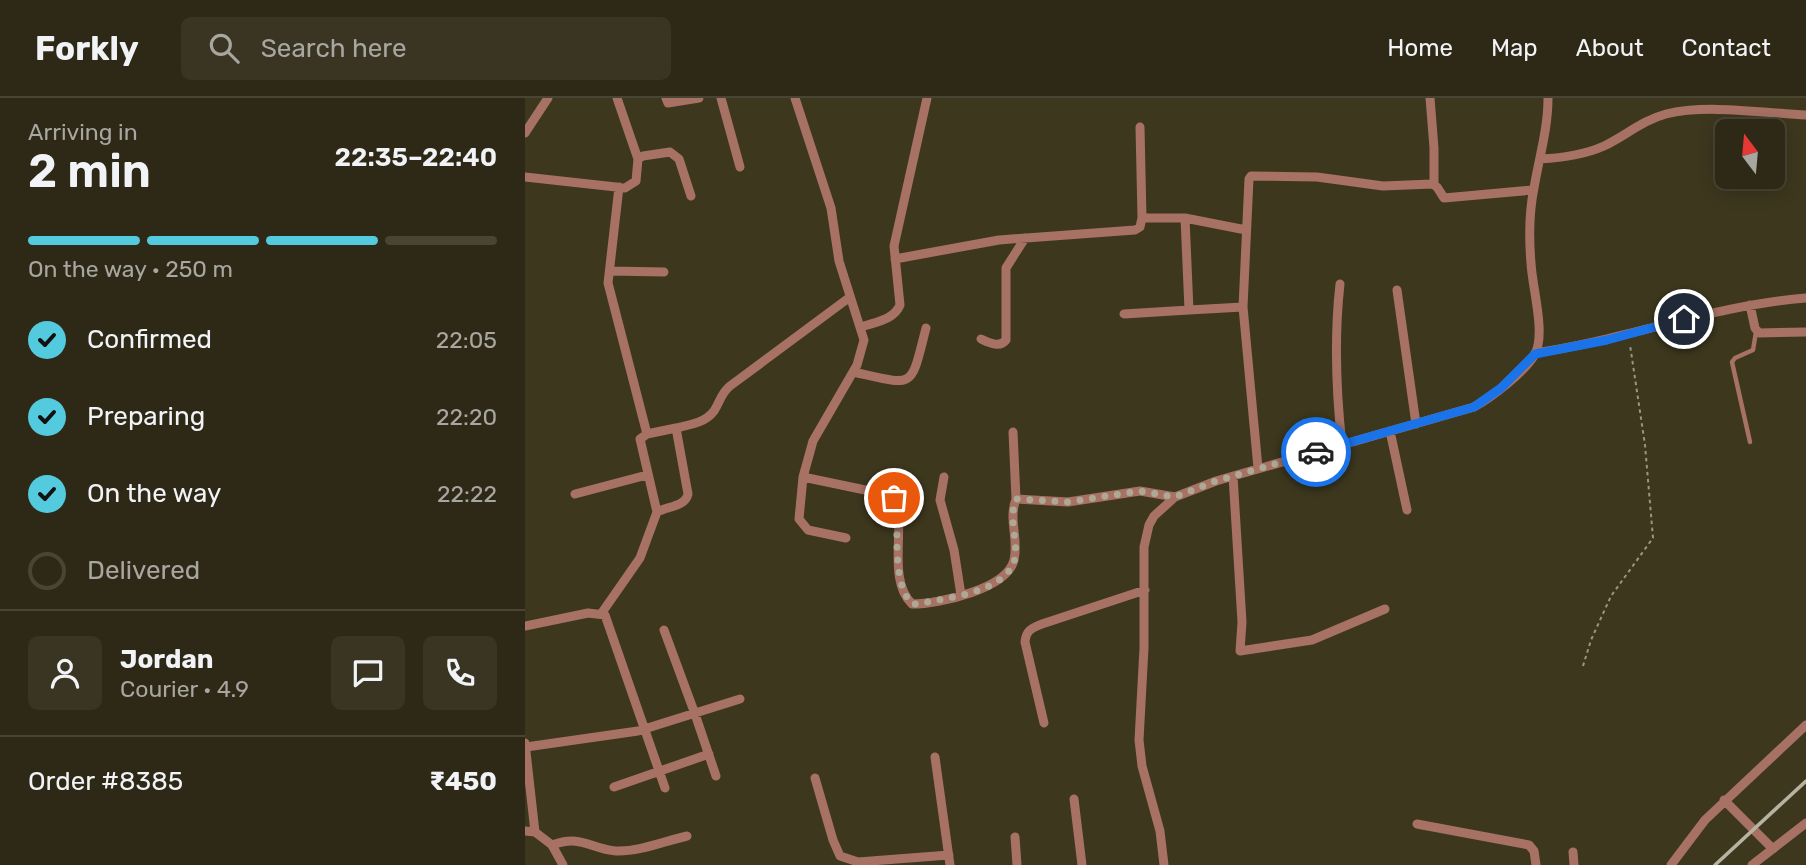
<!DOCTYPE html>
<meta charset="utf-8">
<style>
:root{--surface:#2e2916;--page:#3a3523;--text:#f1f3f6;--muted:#a7a6a1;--line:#494535;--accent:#54cade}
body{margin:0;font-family:Rubik,sans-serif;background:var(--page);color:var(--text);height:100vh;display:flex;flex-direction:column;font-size:26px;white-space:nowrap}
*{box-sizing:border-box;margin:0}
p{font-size:23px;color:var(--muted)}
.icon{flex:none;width:38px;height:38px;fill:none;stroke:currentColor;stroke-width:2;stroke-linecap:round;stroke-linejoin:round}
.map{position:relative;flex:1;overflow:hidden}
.sheet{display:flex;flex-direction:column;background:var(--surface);width:525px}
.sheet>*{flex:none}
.needle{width:46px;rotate:344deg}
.controls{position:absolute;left:1190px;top:21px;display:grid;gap:14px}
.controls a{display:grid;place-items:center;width:70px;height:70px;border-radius:10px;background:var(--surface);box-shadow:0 4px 18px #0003,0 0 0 2px var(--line);font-size:35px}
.pin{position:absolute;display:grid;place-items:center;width:60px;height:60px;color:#fff;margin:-30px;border:4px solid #fff;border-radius:50%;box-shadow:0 2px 7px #0007}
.courier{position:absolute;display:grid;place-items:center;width:70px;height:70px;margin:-35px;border:5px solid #1a73e8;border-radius:50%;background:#fff;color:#222;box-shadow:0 2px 9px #0007}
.head em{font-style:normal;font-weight:600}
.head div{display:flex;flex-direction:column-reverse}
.head{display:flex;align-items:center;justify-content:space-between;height:119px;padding:0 28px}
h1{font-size:46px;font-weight:600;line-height:52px}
.bar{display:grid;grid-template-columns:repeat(4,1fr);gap:10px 7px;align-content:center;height:84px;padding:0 28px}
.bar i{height:9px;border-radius:5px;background:var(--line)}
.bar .selected{background:var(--accent)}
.bar p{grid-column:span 4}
.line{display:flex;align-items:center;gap:18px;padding:0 28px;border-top:2px solid var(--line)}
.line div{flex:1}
.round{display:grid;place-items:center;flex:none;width:74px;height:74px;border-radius:10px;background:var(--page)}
ol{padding:0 28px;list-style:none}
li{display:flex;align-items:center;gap:21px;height:77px}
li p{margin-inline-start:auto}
li .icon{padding:7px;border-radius:50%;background:var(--accent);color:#111;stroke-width:4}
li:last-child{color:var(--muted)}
li i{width:38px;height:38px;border:4px solid var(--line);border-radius:50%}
header{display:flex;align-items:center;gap:42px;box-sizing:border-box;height:98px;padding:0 35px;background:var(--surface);border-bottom:2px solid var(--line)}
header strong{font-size:33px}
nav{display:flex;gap:38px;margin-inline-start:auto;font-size:24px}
.search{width:490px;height:63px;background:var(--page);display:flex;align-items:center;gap:18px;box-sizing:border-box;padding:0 24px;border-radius:10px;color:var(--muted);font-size:26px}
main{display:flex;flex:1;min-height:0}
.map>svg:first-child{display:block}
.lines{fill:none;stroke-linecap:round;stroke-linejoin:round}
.path{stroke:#9a9683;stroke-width:2;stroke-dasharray:3.5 3.5;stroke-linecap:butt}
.service{stroke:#a77164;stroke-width:4.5}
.minor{stroke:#a77164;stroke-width:9}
.rail{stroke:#b6b3a1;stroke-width:3.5}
.done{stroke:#ada996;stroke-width:7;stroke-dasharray:0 12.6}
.route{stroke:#1a73e8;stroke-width:9}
</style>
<header>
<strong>Forkly</strong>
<div class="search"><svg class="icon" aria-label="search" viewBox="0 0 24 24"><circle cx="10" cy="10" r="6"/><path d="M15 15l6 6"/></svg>Search here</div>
<nav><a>Home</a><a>Map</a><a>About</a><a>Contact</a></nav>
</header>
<main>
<section class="sheet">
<div class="head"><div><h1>2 min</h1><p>Arriving in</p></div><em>22:35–22:40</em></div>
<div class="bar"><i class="selected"></i><i class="selected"></i><i class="selected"></i><i></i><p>On the way · 250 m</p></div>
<ol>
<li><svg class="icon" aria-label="check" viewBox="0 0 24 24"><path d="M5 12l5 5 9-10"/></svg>Confirmed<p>22:05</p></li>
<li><svg class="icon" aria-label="check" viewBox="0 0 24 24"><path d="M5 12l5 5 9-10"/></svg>Preparing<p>22:20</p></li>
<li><svg class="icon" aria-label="check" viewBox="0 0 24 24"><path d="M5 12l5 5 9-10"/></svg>On the way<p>22:22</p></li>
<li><i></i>Delivered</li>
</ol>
<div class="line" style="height:126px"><a class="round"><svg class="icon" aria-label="person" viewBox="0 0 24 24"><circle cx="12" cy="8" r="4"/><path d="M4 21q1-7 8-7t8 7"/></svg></a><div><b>Jordan</b><p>Courier · 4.9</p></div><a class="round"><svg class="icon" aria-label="chat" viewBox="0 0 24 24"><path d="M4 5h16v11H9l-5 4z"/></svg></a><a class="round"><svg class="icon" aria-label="phone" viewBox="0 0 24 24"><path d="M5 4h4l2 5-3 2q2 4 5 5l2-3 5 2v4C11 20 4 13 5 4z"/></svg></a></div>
<div class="line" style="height:91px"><div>Order #8385</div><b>₹450</b></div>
</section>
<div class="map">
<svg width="1281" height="767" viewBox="0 0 1281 767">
<rect width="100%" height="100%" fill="#3d371e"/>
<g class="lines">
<path class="path" d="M 1058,568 L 1066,542 L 1086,498 L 1128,440 L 1120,347 L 1105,247"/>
<path class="service" d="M 1225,344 L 1207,264 L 1210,260 L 1228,252 L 1231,234"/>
<path class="minor" d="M 92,0 L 113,61
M 141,0 L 143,5 L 174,0
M 196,0 L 215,69
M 270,0 L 306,110 L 314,163 L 339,242 L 332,267 L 288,343 L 278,379 L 274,421 L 283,432 L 321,440
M 905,0 L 909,50 L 909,87
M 0,35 L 23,0
M 1015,61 C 1036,60 1059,57 1079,48 C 1100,38 1118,22 1141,16 C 1181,6 1239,15 1281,17
M 0,79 L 100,90 L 111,83 L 113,61 L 118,58 L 145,54 L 154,61 L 166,98
M 94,89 L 83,185 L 122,336
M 617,120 L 660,120 L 664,212 L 718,209 L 733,370
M 660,120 L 721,132
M 370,161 L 474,142 L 610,132 L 615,129 L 617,120 L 615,29
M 85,173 L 139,174
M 815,186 C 809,239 811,293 817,347
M 872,192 L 891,326
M 1225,207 L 1230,230 L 1234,235 L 1281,234
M 718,209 L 724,81 L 726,78 L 792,79 L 858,88 L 907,86 L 912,89 L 919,100 L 1008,92
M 599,216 L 664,212
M 336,229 C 350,224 369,222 375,207 L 369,148 L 402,0
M 456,241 C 465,245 475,250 481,242 L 481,170 L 500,140
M 1010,255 C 1102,242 1188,207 1281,200
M 328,274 C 391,288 385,292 401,230
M 865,333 L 882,412
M 488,334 L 491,401 L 543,404 L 615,393 L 650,399
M 708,378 L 717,524 L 715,553 L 787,542 L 860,511
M 278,379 L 364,397 L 369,400 C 382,426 361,481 387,506 C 414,506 482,491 489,462 C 494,441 483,422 491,401
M 419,379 L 415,402 L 429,452 L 436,497
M 50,396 L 122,377
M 132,414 L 115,341 L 122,336 L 151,330
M 76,516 L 115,460 L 132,414 C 143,408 160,409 163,396 L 151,330 C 164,327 180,325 189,313 C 195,304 196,295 205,288 L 325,199
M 0,528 L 63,515 L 80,517 L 140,690
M 139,532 L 170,616 L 191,678
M 519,625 L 500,544 C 501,532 507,530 517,526 L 620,492
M 0,645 L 10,734 L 0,733
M 1,649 L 113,633 L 215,601
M 410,659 L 425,767
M 290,680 L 308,742 L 315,758 L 333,764 L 424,757
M 89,689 L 184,656
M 549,701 L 557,767
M 1199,702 L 1248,751
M 892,726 L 1004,747 L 1009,753 L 1011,767
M 10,734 L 27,747 L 38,767
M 490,739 L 492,767
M 27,747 C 57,736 65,751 91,753 C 114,754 140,743 162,738
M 1048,754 L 1049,767
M 639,767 L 635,733 L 617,668 L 614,642 L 619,550 L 619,449 L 624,427 L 629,418 L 650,399 L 691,383 L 949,309 C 967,299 1000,274 1010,256 C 1021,235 1007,189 1006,165 C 1004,141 1004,114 1009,90 C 1014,60 1023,31 1023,0
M 1146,767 L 1180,722 L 1281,627
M 1227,767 L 1281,725"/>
<path class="rail" d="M 1190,767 L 1281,683"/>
</g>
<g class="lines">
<path class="done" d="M 369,400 L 372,404 C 373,432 367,486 387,506 L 392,506 C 419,500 483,495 490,460 C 493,440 483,422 491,401 L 543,404 L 615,393 L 650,399 L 691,383 L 791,354"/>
<path class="route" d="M 791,354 L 949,309 L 976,290 L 1010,256 L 1082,242 L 1159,221"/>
</g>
</svg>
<div class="controls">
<a><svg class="needle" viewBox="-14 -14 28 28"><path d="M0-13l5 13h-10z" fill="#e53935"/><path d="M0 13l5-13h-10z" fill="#a7a6a1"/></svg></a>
</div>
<div class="pin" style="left:369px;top:400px;background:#ea580c"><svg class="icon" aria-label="bag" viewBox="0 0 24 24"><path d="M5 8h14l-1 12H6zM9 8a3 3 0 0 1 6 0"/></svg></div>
<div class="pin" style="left:1159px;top:221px;background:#1f2937"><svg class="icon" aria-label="home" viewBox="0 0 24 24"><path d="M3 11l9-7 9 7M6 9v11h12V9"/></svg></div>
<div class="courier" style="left:791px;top:354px"><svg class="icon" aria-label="car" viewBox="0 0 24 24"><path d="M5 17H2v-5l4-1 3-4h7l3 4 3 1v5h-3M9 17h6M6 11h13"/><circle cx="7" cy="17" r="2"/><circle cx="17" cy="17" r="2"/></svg></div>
</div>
</main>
